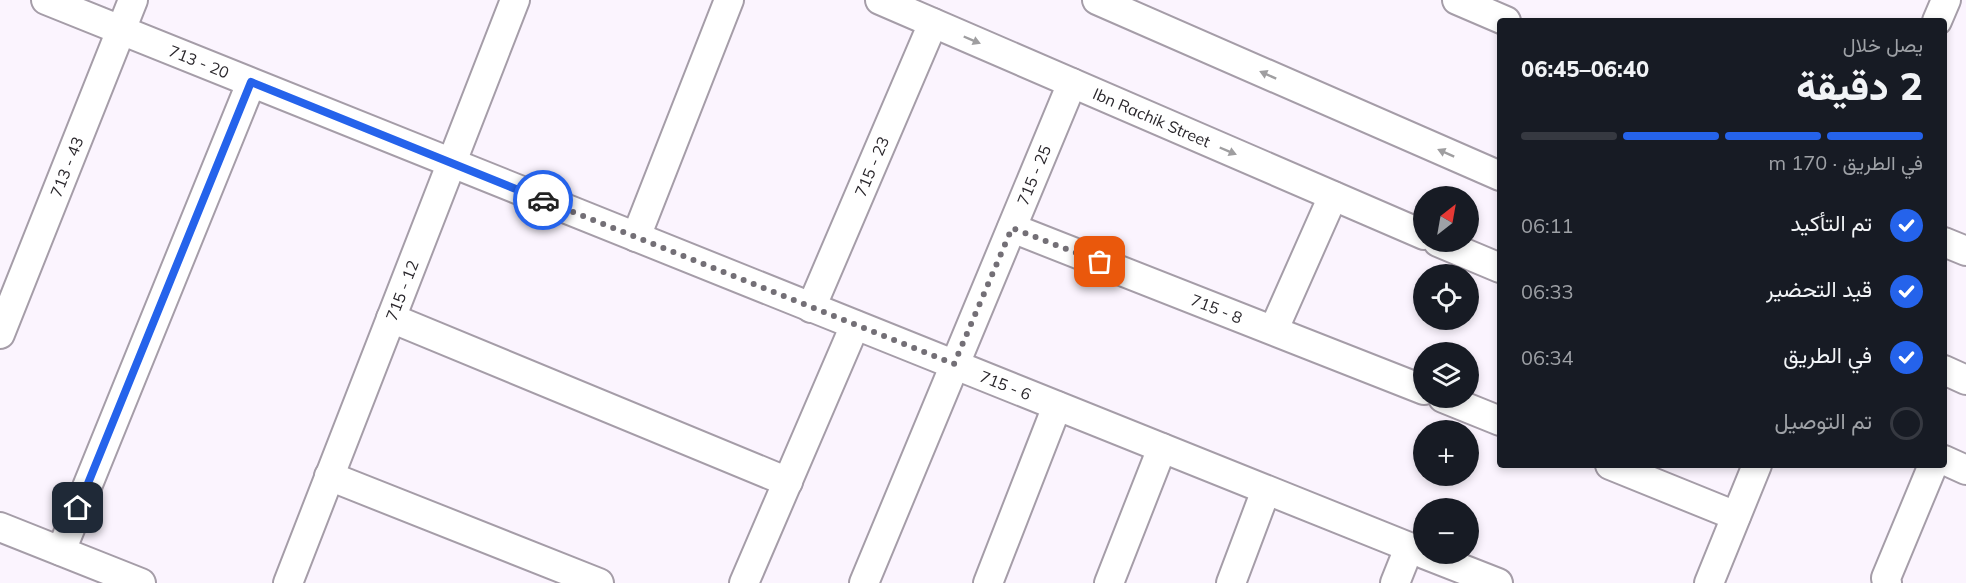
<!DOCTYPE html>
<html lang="ar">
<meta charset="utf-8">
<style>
:root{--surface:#171b24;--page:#242831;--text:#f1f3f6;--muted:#9ea1a6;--line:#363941;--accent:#2563eb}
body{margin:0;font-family:Mulish,Vazirmatn,sans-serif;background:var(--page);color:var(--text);direction:rtl;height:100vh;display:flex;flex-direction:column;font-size:22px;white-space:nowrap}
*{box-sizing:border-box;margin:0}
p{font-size:20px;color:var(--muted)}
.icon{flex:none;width:33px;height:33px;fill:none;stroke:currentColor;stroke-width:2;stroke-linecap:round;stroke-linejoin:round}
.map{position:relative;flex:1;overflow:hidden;direction:ltr}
.sheet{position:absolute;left:1497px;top:18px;width:450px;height:450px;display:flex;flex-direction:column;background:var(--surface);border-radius:6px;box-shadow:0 3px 9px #0003;direction:rtl}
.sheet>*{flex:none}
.needle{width:39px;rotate:31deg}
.tools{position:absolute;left:1413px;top:186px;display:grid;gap:12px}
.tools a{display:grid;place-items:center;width:66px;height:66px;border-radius:50%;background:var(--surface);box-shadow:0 3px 9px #0003;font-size:30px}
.pin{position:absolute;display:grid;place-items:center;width:51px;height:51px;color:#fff;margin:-26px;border-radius:12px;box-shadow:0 3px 9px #0006}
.courier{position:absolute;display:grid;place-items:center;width:60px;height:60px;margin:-30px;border:4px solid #2563eb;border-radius:50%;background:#fff;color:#222;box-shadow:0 2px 8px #0007}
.headline em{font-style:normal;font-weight:800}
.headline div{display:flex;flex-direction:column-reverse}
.headline{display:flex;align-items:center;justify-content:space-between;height:102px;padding:0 24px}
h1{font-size:39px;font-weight:800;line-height:45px}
.bar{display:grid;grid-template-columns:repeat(4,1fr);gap:9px 6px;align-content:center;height:72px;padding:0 24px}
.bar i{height:8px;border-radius:4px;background:var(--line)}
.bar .active{background:var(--accent)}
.bar p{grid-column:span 4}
ol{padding:0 24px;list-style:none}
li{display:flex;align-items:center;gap:18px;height:66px}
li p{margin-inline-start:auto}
li .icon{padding:6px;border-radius:50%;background:var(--accent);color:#fff;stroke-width:4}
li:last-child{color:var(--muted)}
li i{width:33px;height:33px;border:3px solid var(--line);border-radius:50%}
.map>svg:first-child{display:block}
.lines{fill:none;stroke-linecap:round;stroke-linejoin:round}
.minor-casing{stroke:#a59da8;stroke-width:32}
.minor{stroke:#fff;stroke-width:28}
.oneway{fill:#9f9ea0}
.done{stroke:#736f76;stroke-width:6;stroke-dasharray:0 10.8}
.route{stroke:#2563eb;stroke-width:8}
.labels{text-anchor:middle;stroke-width:5;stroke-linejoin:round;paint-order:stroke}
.street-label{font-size:16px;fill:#2a272c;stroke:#fbf4fe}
</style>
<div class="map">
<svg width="1966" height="583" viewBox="0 0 1966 583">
<rect width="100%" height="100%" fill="#fbf4fe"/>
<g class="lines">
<defs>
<g id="minor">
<path id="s1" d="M 46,0 L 1424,553"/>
<path id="s2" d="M 880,0 L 1424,235"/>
<path d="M 1097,0 L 1500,176"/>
<path d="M 1457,0 L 1506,21"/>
<path d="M 1937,21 L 1946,0"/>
<path id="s3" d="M 1012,228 L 1424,390"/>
<path d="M 636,237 L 729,0"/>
<path d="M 1438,242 L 1500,268"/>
<path d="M 1944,242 L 1966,251"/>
<path id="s4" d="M 811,308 L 933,23"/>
<path d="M 391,318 L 788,482"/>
<path d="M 1274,329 L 1333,196"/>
<path id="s5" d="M 0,334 L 133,0"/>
<path d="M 1944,370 L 1966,380"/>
<path d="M 1443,398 L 1500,421"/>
<path d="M 1944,460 L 1966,470"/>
<path d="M 1610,465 L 1736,516"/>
<path d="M 329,476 L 599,583"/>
<path d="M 0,527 L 141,583"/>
<path d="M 61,551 L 251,83"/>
<path d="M 1424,554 L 1498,583"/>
<path id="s6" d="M 288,583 L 515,0"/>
<path d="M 744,583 L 855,325"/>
<path id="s7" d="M 864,583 L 1072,83"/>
<path d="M 988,583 L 1057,406"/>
<path d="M 1109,583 L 1162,448"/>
<path d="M 1231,583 L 1266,490"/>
<path d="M 1395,583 L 1409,548"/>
<path d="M 1709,583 L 1757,465"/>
<path d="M 1887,583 L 1886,578 L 1933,465"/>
</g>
</defs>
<use href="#minor" class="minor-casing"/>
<use href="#minor" class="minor"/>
</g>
<defs><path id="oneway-solid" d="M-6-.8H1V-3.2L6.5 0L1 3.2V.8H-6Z" transform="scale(1.5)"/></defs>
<g class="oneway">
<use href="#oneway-solid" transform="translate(972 40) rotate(23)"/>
<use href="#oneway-solid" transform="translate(1268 75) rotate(-156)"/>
<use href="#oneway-solid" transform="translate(1228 151) rotate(23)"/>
<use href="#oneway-solid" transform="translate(1446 153) rotate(-156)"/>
</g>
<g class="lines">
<path class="done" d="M 543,200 L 954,364 L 1012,228 L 1100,262"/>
<path class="route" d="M 78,508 L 251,82 L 543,200"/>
</g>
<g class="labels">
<g class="street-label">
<text dy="6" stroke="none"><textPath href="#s1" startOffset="165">713 - 20</textPath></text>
<text dy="6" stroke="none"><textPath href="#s2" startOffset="296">Ibn Rachik Street</textPath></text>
<text dy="6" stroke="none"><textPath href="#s4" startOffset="154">715 - 23</textPath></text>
<text dy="6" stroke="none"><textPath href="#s5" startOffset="180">713 - 43</textPath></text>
<text dy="6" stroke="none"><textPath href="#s7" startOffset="442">715 - 25</textPath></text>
<text dy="6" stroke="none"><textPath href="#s6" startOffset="314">715 - 12</textPath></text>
<text dy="6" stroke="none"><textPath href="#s3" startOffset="220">715 - 8</textPath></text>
<text dy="6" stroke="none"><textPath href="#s1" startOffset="1034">715 - 6</textPath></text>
</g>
</g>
</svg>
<div class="tools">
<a><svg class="needle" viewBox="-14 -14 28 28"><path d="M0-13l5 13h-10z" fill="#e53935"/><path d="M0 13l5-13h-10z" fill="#9ea1a6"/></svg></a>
<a><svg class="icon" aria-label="locate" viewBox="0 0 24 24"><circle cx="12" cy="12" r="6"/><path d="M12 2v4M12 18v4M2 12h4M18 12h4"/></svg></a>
<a><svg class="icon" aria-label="layers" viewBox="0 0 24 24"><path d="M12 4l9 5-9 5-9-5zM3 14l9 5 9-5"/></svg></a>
<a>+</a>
<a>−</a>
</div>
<div class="pin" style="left:1100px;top:262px;background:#ea580c"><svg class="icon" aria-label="bag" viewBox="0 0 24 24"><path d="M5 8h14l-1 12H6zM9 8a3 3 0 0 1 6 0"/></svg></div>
<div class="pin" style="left:78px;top:508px;background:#1f2937"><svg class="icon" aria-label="home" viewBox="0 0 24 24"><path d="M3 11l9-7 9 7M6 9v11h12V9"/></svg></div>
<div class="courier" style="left:543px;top:200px"><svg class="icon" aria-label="car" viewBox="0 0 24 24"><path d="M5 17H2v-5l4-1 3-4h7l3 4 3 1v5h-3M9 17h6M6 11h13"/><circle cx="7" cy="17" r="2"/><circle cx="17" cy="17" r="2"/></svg></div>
<section class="sheet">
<div class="headline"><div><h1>2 دقيقة</h1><p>يصل خلال</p></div><em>06:40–06:45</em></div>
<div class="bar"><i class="active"></i><i class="active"></i><i class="active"></i><i></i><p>في الطريق · 170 m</p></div>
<ol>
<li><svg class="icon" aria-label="check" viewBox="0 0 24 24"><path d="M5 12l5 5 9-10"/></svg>تم التأكيد<p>06:11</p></li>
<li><svg class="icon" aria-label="check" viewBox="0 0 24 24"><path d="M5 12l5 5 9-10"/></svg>قيد التحضير<p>06:33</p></li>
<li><svg class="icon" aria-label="check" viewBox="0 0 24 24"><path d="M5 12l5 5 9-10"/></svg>في الطريق<p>06:34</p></li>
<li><i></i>تم التوصيل</li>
</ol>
</section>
</div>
